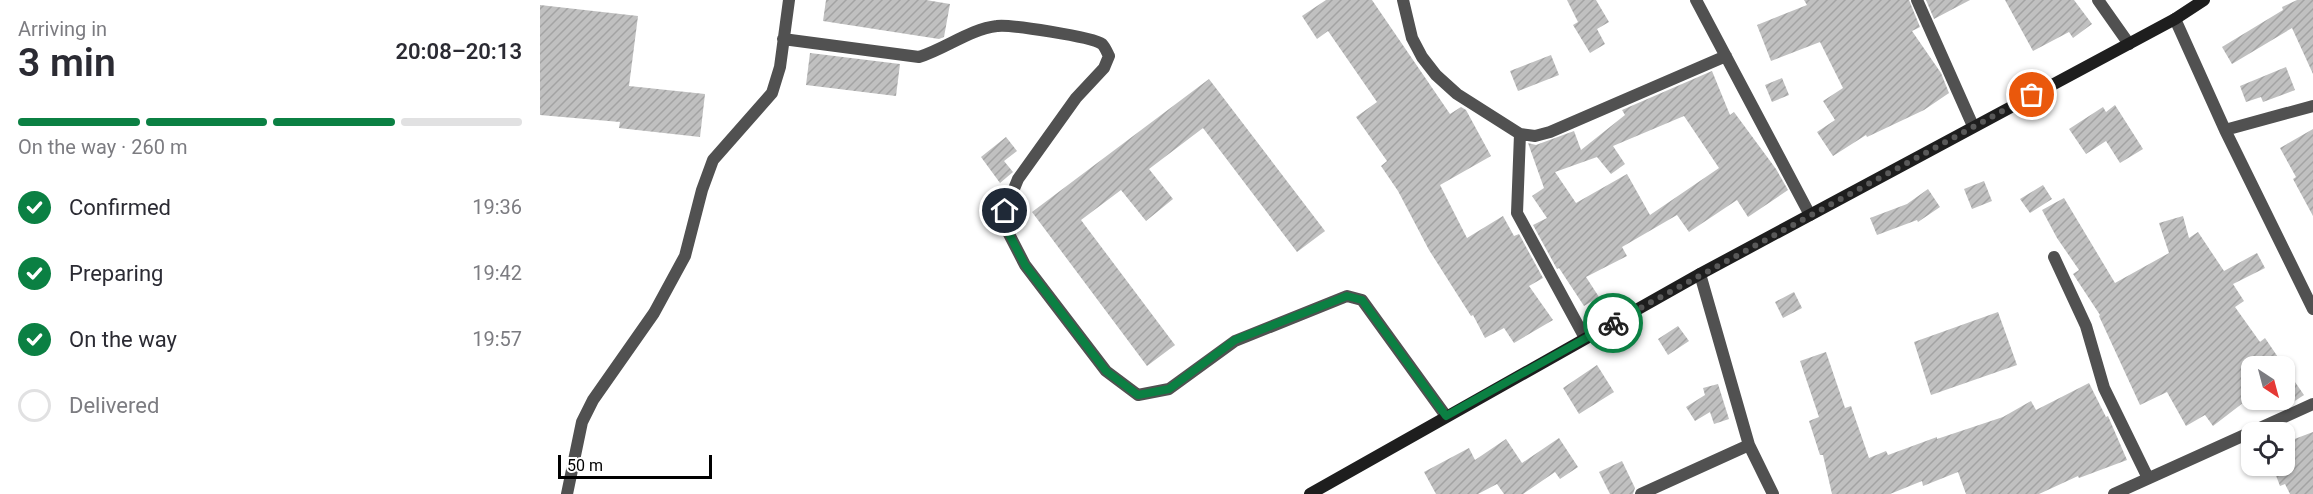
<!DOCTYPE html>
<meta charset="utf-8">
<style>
:root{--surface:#fff;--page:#f7f7f7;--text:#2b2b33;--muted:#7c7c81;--line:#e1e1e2;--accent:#0b8043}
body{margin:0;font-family:Roboto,sans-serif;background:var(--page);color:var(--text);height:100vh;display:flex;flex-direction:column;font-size:22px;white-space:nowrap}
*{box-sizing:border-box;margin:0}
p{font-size:20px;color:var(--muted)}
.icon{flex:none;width:33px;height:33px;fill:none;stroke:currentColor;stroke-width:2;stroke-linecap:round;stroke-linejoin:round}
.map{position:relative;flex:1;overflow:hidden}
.sheet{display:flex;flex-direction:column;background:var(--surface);width:540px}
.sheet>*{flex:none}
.needle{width:39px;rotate:144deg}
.fabs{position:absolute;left:1701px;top:356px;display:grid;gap:12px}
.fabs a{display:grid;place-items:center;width:54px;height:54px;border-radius:12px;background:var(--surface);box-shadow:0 2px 4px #0004;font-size:30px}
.scale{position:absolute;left:18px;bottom:15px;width:154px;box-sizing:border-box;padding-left:6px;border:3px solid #000;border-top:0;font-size:16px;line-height:21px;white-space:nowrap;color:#000;-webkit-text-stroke:4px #fff;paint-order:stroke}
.pin{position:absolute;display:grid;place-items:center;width:51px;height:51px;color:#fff;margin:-26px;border:3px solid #fff;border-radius:50%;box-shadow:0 2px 6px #0007}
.courier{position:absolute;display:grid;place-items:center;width:60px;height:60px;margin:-30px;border:4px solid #0b8043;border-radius:50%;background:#fff;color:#222;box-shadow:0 2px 8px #0007}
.summary em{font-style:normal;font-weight:600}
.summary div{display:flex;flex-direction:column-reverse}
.summary{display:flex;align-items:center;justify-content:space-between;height:102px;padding:0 18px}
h1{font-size:39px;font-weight:600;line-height:45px}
.bar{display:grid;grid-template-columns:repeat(4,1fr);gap:9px 6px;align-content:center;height:72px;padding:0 18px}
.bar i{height:8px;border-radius:4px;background:var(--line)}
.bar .current{background:var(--accent)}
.bar p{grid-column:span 4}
ol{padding:0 18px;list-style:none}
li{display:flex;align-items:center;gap:18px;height:66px}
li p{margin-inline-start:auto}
li .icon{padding:6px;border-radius:50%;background:var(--accent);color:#fff;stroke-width:4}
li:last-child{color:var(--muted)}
li i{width:33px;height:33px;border:3px solid var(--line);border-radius:50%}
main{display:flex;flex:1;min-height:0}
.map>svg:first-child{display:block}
.building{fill:url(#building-hatch);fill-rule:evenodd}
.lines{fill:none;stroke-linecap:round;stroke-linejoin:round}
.minor{stroke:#515151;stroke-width:12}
.secondary{stroke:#1e1e1e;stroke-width:12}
.done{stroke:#595959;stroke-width:6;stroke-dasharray:0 10.8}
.route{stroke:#0b8043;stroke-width:8}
</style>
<main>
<section class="sheet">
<div class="summary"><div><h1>3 min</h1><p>Arriving in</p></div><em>20:08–20:13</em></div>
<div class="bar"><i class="current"></i><i class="current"></i><i class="current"></i><i></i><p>On the way · 260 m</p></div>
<ol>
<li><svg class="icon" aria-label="check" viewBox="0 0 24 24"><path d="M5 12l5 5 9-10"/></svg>Confirmed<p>19:36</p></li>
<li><svg class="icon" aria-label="check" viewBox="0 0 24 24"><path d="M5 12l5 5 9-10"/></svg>Preparing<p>19:42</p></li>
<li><svg class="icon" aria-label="check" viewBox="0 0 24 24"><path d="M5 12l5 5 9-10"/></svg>On the way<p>19:57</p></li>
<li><i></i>Delivered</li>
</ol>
</section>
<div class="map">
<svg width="1773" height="494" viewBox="0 0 1773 494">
<defs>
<pattern id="building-hatch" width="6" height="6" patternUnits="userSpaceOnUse" patternTransform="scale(1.5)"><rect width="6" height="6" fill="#c0c0c0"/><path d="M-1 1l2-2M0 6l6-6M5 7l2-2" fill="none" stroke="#a3a3a3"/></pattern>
</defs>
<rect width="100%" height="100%" fill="#fff"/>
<path class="building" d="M 286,0 L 386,0 L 410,4 L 404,37 L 399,39 L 283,21 Z
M 786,0 L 832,0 L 910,114 L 921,107 L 926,110 L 951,156 L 900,185 L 927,238 L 963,216 L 974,236 L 979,234 L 1003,278 L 989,286 L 1013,320 L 974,343 L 964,328 L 945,338 L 933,315 L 931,316 L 889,250 L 858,191 L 841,166 L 847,161 L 816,117 L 837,102 L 788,31 L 777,39 L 762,16 Z
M 1027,0 L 1056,0 L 1069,22 L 1057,29 L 1065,44 L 1050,53 L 1033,25 L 1038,22 Z
M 1264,0 L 1369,0 L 1380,27 L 1372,31 L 1401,73 L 1409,93 L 1384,110 L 1327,137 L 1326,135 L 1293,156 L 1277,132 L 1295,120 L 1283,101 L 1303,88 L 1280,42 L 1231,61 L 1217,25 L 1267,5 Z
M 1386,0 L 1430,0 L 1394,19 Z
M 1465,0 L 1534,0 L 1552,24 L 1533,38 L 1529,32 L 1493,51 Z
M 1757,0 L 1773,0 L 1773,74 L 1752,28 L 1692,64 L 1682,47 L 1743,10 L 1742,7 Z
M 0,5 L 98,16 L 89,86 L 165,94 L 160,137 L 79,128 L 80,122 L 0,115 Z
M 270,53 L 360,64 L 356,96 L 266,85 Z
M 1011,55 L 1019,75 L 978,91 L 970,71 Z
M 1746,67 L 1755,90 L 1723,102 L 1721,97 L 1706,102 L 1700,86 Z
M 1172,71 L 1190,115 L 1194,112 L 1236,169 L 1248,190 L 1208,217 L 1197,200 L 1149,232 L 1137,215 L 1082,247 L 1087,256 L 1046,277 L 1059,297 L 1044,306 L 1019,268 L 1017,269 L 993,225 L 1007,218 L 992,196 L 1004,188 L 988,143 L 996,145 L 1034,131 L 1041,150 L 1085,115 L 1082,110 ZM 1144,116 L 1179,168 L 1110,215 L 1087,174 L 1036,203 L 1015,172 L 1057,157 L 1071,174 L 1085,164 L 1073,146 Z
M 1242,78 L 1249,95 L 1232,102 L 1225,85 Z
M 669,79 L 785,231 L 757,252 L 663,128 L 609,169 L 633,199 L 606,221 L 581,190 L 541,220 L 635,345 L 607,366 L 492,212 Z
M 1575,105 L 1603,149 L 1580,163 L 1566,141 L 1546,154 L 1529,129 L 1563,107 L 1566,112 Z
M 1773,129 L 1773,216 L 1753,179 L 1756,177 L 1740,148 Z
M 466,137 L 477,151 L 464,161 L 473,172 L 460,183 L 441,157 Z
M 1444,181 L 1452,201 L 1432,209 L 1424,189 Z
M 1503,185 L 1512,199 L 1490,213 L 1480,199 Z
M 1388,189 L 1400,207 L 1378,222 L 1377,220 L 1337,235 L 1330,218 L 1367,204 Z
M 1524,198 L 1575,283 L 1629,253 L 1619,223 L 1643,216 L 1649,238 L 1658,232 L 1684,271 L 1717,253 L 1725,268 L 1693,284 L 1704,301 L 1695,307 L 1720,342 L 1725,338 L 1744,366 L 1712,366 L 1712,396 L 1673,426 L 1665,415 L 1646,426 L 1627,392 L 1600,405 L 1559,316 L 1560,315 L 1533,274 L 1539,270 L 1517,238 L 1502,210 Z
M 1254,292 L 1262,308 L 1243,318 L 1235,302 Z
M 1458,312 L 1477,365 L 1391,395 L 1374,342 Z
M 1138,326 L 1149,341 L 1128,355 L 1118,339 Z
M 1286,352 L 1305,408 L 1311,406 L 1329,458 L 1346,451 L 1348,455 L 1397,437 L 1397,439 L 1463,417 L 1491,401 L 1496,410 L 1549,383 L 1566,417 L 1568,416 L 1587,460 L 1539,478 L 1538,476 L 1499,494 L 1426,494 L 1418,472 L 1383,486 L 1382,481 L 1350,494 L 1292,494 L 1283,455 L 1280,455 L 1269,421 L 1279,417 L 1260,361 Z
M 1057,365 L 1074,392 L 1039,414 L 1023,388 Z
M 1744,366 L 1764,395 L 1744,408 Z
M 1178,384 L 1189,419 L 1174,424 L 1170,412 L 1155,421 L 1146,407 L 1165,395 L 1163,388 Z
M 1773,432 L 1773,494 L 1750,494 L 1745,484 L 1740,486 L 1732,465 L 1744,465 L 1744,443 Z
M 1019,438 L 1038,467 L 1020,479 L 1015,472 L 983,494 L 964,494 L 957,484 L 938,494 L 896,494 L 884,472 L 929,448 L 935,460 L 966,439 L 982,463 Z
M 1082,461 L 1095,488 L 1093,494 L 1070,494 L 1059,472 Z"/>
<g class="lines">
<path class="minor" d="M 863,0 L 872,38 L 882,57 L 896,75 L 917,94 L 980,134 L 995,136 L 1010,132 L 1186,56
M 1156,0 L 1270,215
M 1377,0 L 1433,126
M 1558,0 L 1589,44
M 1635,19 L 1685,130 L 1773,309
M 243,39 L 379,57 C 405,49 430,29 457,26 C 469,24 553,37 562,44 C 565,47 567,52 569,56 L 564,68 L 536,98 L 478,179 L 465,211 L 468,232 L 485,265 L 566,371 L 598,395 L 629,389 L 695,341 L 807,296 L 822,300 L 906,416
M 1685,130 L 1773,106
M 980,134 L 977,213 L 1045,338
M 1514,257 L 1546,326 L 1564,388 L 1608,478
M 1160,274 L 1209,445 L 1233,494
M 27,494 L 42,422 L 53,400 L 114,313 L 145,256 L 162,190 L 173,160 L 232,93 L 240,67 L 249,0
M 1101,494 L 1209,445
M 1574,494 L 1773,404"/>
<path class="secondary" d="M 770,494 L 1160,274 L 1635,19 L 1664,0"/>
</g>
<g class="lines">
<path class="done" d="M 1073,323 L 1492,95"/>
<path class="route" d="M 465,211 L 468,232 L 485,265 L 566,371 L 598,395 L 629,389 L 695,340 L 807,296 L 822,300 L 906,416 L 1073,323"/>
</g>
</svg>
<div class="fabs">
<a><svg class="needle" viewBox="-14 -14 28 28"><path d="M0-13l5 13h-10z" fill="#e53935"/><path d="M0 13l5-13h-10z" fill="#7c7c81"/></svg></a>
<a><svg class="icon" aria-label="locate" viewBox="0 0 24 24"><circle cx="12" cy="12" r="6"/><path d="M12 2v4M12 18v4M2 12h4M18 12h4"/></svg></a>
</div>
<div class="scale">50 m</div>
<div class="pin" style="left:1492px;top:95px;background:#ea580c"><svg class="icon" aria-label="bag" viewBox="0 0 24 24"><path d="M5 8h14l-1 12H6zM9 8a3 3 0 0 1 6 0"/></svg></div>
<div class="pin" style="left:465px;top:211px;background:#1f2937"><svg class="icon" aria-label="home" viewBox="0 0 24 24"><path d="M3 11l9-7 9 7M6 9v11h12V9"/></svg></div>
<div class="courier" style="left:1073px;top:323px"><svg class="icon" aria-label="bike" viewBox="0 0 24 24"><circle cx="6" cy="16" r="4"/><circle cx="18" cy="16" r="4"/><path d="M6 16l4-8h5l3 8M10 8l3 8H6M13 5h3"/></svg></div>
</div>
</main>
